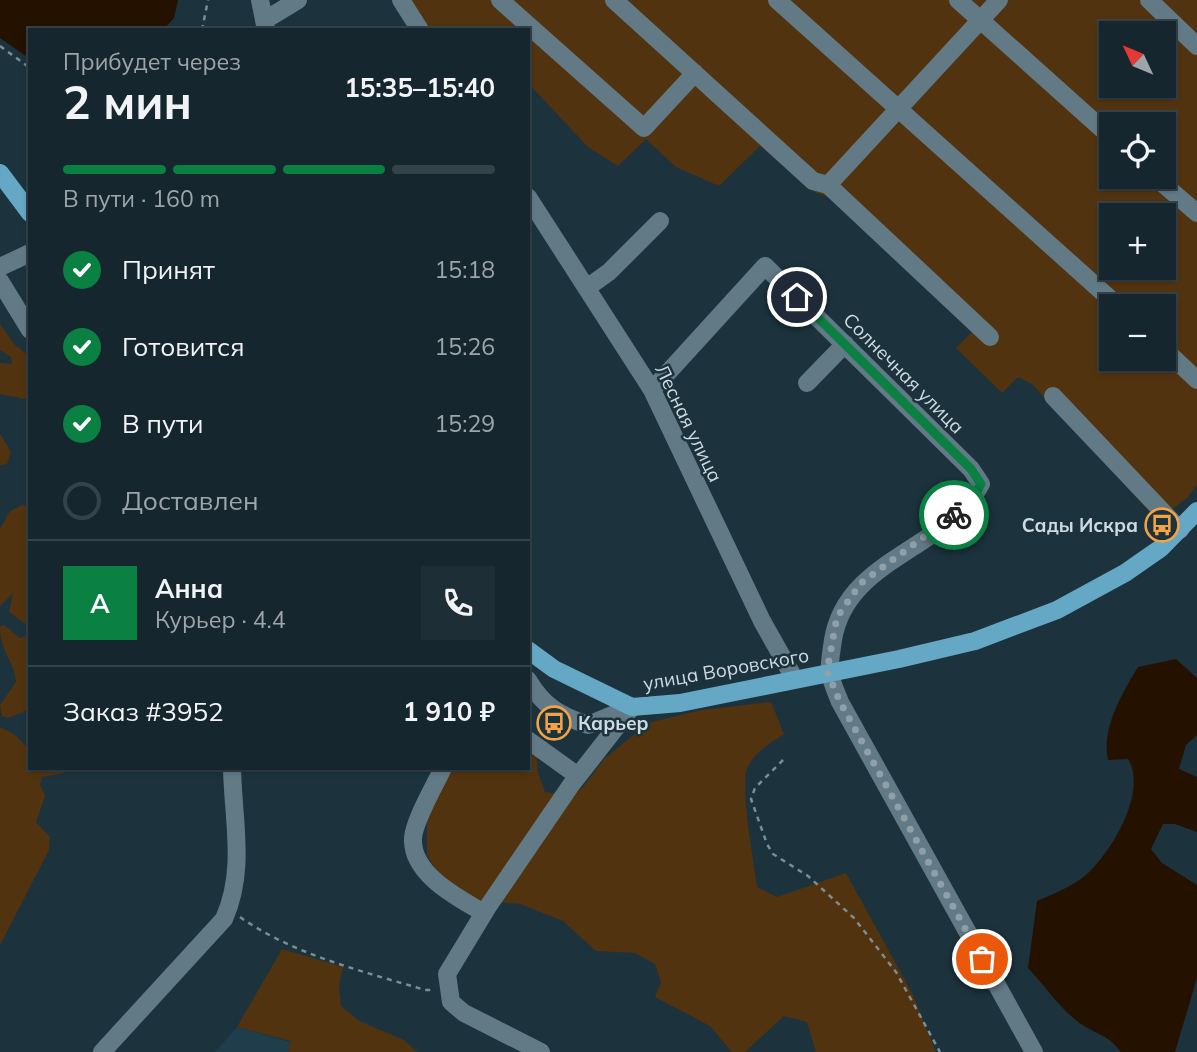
<!DOCTYPE html>
<html lang="ru">
<meta charset="utf-8">
<style>
:root{--surface:#15262e;--page:#1e2e36;--text:#f1f3f6;--muted:#9da5aa;--line:#34434a;--accent:#0b8043}
body{margin:0;font-family:Mulish,sans-serif;background:var(--page);color:var(--text);height:100vh;display:flex;flex-direction:column;font-size:26px;white-space:nowrap}
*{box-sizing:border-box;margin:0}
p{font-size:23px;color:var(--muted)}
.icon{flex:none;width:38px;height:38px;fill:none;stroke:currentColor;stroke-width:2;stroke-linecap:round;stroke-linejoin:round}
.map{position:relative;flex:1;overflow:hidden}
.side{position:absolute;left:28px;top:28px;width:502px;height:742px;display:flex;flex-direction:column;background:var(--surface);border-radius:0px;box-shadow:0 2px 5px #0004,0 0 0 2px var(--line)}
.side>*{flex:none}
.needle{width:46px;rotate:314deg}
.fabs{position:absolute;left:1099px;top:21px;display:grid;gap:14px}
.fabs a{display:grid;place-items:center;width:77px;height:77px;border-radius:0px;background:var(--surface);box-shadow:0 2px 5px #0004,0 0 0 2px var(--line);font-size:35px}
.pin{position:absolute;display:grid;place-items:center;width:60px;height:60px;color:#fff;margin:-30px;border:4px solid #fff;border-radius:50%;box-shadow:0 2px 7px #0007}
.courier{position:absolute;display:grid;place-items:center;width:70px;height:70px;margin:-35px;border:5px solid #0b8043;border-radius:50%;background:#fff;color:#222;box-shadow:0 2px 9px #0007}
.overview em{font-style:normal;font-weight:700}
.overview div{display:flex;flex-direction:column-reverse}
.overview{display:flex;align-items:center;justify-content:space-between;height:119px;padding:0 35px}
h1{font-size:46px;font-weight:700;line-height:52px}
.bar{display:grid;grid-template-columns:repeat(4,1fr);gap:10px 7px;align-content:center;height:84px;padding:0 35px}
.bar i{height:9px;border-radius:5px;background:var(--line)}
.bar .current{background:var(--accent)}
.bar p{grid-column:span 4}
.line{display:flex;align-items:center;gap:18px;padding:0 35px;border-top:2px solid var(--line)}
.line div{flex:1}
.round{display:grid;place-items:center;flex:none;width:74px;height:74px;border-radius:0px;background:var(--page)}
ol{padding:0 35px;list-style:none}
li{display:flex;align-items:center;gap:21px;height:77px}
li p{margin-inline-start:auto}
li .icon{padding:7px;border-radius:50%;background:var(--accent);color:#fff;stroke-width:4}
li:last-child{color:var(--muted)}
li i{width:38px;height:38px;border:4px solid var(--line);border-radius:50%}
.map>svg:first-child{display:block}
.built{fill:#1f3d4b}
.green{fill:#52330f;fill-rule:evenodd}
.water{fill:#241100}
.lines{fill:none;stroke-linecap:round;stroke-linejoin:round}
.path{stroke:#7b8d95;stroke-width:2.5;stroke-dasharray:5 5;stroke-linecap:butt}
.minor{stroke:#627a86;stroke-width:18}
.major{stroke:#64a8c5;stroke-width:18}
.done{stroke:#90a0a8;stroke-width:7;stroke-dasharray:0 12.6}
.route{stroke:#0b8043;stroke-width:9}
.labels{text-anchor:middle;stroke-width:5;stroke-linejoin:round;paint-order:stroke}
.street-label{font-size:19px;fill:#cedbe2;stroke:#1c333d}
.poi-label{font-size:19px;font-weight:bold;fill:#cedbe2;stroke:#1c333d;text-anchor:end}
</style>
<div class="map">
<svg width="1197" height="1052" viewBox="0 0 1197 1052">
<rect width="100%" height="100%" fill="#1c333d"/>
<path class="built" d="M 237,1027 L 291,1042 L 288,1052 L 215,1052 Z"/>
<path class="green" d="M 410,0 L 1197,0 L 1197,485 L 1187,498 L 1158,520 L 1032,384 L 1018,377 L 1002,393 L 956,348 L 974,330 L 833,198 L 816,193 L 760,146 L 719,186 L 676,167 L 646,139 L 618,166 L 588,147 L 529,84 L 528,30 L 429,30 ZM 1111,33 L 1164,33 L 1164,86 L 1111,86 ZM 1111,124 L 1164,124 L 1164,177 L 1111,177 ZM 1111,215 L 1164,215 L 1164,268 L 1111,268 ZM 1111,306 L 1164,306 L 1164,359 L 1111,359 Z
M 0,324 L 14,344 L 29,356 L 30,400 L 0,394 L 0,363 L 12,364 L 11,357 L 0,350 Z
M 0,434 L 11,452 L 7,464 L 0,465 Z
M 23,505 L 30,507 L 30,627 L 9,612 L 13,593 L 0,606 L 0,529 L 10,511 Z
M 4,625 L 20,638 L 30,635 L 30,709 L 8,718 L 2,716 L 0,705 L 16,682 C 14,660 0,651 0,627 Z
M 771,702 L 784,734 C 770,743 751,754 746,772 C 741,793 754,862 757,887 L 777,897 L 846,873 L 913,995 L 936,1052 L 816,1052 L 807,1022 L 784,1016 L 745,1052 L 732,1052 L 710,1026 L 655,997 L 661,982 L 655,964 L 635,953 L 596,951 L 563,921 L 520,904 L 475,900 L 449,891 L 427,855 L 427,819 L 447,777 L 455,768 L 528,768 L 529,747 L 536,753 L 538,773 L 545,792 L 570,796 L 583,787 L 604,759 L 648,723 L 701,710 Z
M 0,727 L 14,734 L 30,750 L 30,768 L 65,768 L 64,773 L 42,777 L 40,784 L 45,796 L 36,822 L 50,837 L 49,850 L 0,945 Z
M 282,949 L 343,967 L 339,986 L 341,1006 L 359,1021 L 404,1040 L 417,1052 L 288,1052 L 291,1041 L 237,1027 Z"/>
<path class="water" d="M 0,0 L 178,0 L 174,18 L 163,30 L 30,30 L 30,59 L 0,38 Z
M 1176,659 L 1197,678 L 1197,735 L 1186,745 L 1179,769 L 1197,777 L 1197,832 L 1175,824 L 1163,824 L 1151,849 L 1162,863 L 1197,885 L 1197,978 L 1175,1052 L 1121,1052 C 1107,1033 1095,1035 1077,1021 C 1059,1007 1044,985 1028,968 L 1037,901 C 1057,892 1078,885 1093,868 C 1115,845 1147,790 1128,759 L 1108,760 C 1101,728 1123,692 1138,667 Z"/>
<g class="lines">
<path class="path" d="M 202,30 L 208,0
M 0,46 L 30,68
M 783,760 L 755,788 L 751,799 L 767,844 L 773,854 L 808,876 L 854,918 L 896,972 L 940,1052
M 240,917 C 294,955 362,971 425,990 L 435,990"/>
<path class="minor" d="M 260,0 L 266,30
M 401,0 L 420,30
M 500,0 L 644,128 L 695,73
M 614,0 L 813,181 L 828,185 L 990,337
M 777,0 L 1118,306
M 958,0 L 1111,137
M 1149,0 L 1197,46
M 265,20 L 298,0
M 1155,177 L 1197,213
M 828,185 L 999,0
M 528,197 L 652,390 L 762,621 L 794,678
M 0,267 L 30,253
M 0,281 L 30,330
M 588,287 L 609,272 L 660,221
M 1164,349 L 1197,380
M 807,383 L 845,344
M 652,390 L 765,266 L 971,469 L 981,484 C 947,550 846,558 833,640 C 828,674 827,670 840,702 L 1034,1052
M 1053,396 L 1180,530
M 528,680 C 543,706 560,716 588,725 L 629,708
M 528,740 L 578,776
M 443,768 C 435,785 414,821 413,838 C 411,874 458,898 484,913
M 102,1052 L 224,919 C 246,870 233,820 232,768
M 541,1052 L 464,1013 L 451,1002 L 447,974 L 487,908 L 571,785 L 632,707"/>
<path class="major" d="M 0,173 L 30,213
M 528,650 L 554,669 L 632,707 L 680,703 L 899,659 L 975,641 L 1057,610 L 1125,573 L 1161,548 L 1197,511"/>
</g>
<g class="lines">
<path class="done" d="M 954,515 L 861,583 L 837,617 L 827,671 L 840,702 L 982,959"/>
<path class="route" d="M 797,297 L 971,469 L 981,484 L 973,498 L 954,515"/>
</g>
<defs>
<symbol id="bus-ring" viewBox="-11 -11 22 22"><circle r="9.5" fill="#1c333d" stroke="#f4a344" stroke-width="1.5"/><path d="M-5-6H5V4H4V6H2V4H-2V6H-4V4H-5ZM-3.5-4V0h7V-4ZM-3.5 1.2v1.5H-2V1.2ZM2 1.2v1.5H3.5V1.2Z" fill="#f4a344"/></symbol>
</defs>
<g fill-rule="evenodd">
<use href="#bus-ring" x="1143" y="506" width="38" height="38"/>
<use href="#bus-ring" x="535" y="704" width="38" height="38"/>
</g>
<g class="labels">
<g class="street-label">
<text transform="translate(904 373) rotate(45)" y="7">Солнечная улица</text>
<text transform="translate(689 423) rotate(64)" y="7">Лесная улица</text>
<text transform="translate(726 669) rotate(-10)" y="7">улица Воровского</text>
</g>
<g class="poi-label">
<text x="1138" y="532">Сады Искра</text>
<text x="578" y="730" text-anchor="start">Карьер</text>
</g>
</g>
</svg>
<div class="fabs">
<a><svg class="needle" viewBox="-14 -14 28 28"><path d="M0-13l5 13h-10z" fill="#e53935"/><path d="M0 13l5-13h-10z" fill="#9da5aa"/></svg></a>
<a><svg class="icon" aria-label="locate" viewBox="0 0 24 24"><circle cx="12" cy="12" r="6"/><path d="M12 2v4M12 18v4M2 12h4M18 12h4"/></svg></a>
<a>+</a>
<a>−</a>
</div>
<div class="pin" style="left:982px;top:959px;background:#ea580c"><svg class="icon" aria-label="bag" viewBox="0 0 24 24"><path d="M5 8h14l-1 12H6zM9 8a3 3 0 0 1 6 0"/></svg></div>
<div class="pin" style="left:797px;top:297px;background:#1f2937"><svg class="icon" aria-label="home" viewBox="0 0 24 24"><path d="M3 11l9-7 9 7M6 9v11h12V9"/></svg></div>
<div class="courier" style="left:954px;top:515px"><svg class="icon" aria-label="bike" viewBox="0 0 24 24"><circle cx="6" cy="16" r="4"/><circle cx="18" cy="16" r="4"/><path d="M6 16l4-8h5l3 8M10 8l3 8H6M13 5h3"/></svg></div>
<section class="side">
<div class="overview"><div><h1>2 мин</h1><p>Прибудет через</p></div><em>15:35–15:40</em></div>
<div class="bar"><i class="current"></i><i class="current"></i><i class="current"></i><i></i><p>В пути · 160 m</p></div>
<ol>
<li><svg class="icon" aria-label="check" viewBox="0 0 24 24"><path d="M5 12l5 5 9-10"/></svg>Принят<p>15:18</p></li>
<li><svg class="icon" aria-label="check" viewBox="0 0 24 24"><path d="M5 12l5 5 9-10"/></svg>Готовится<p>15:26</p></li>
<li><svg class="icon" aria-label="check" viewBox="0 0 24 24"><path d="M5 12l5 5 9-10"/></svg>В пути<p>15:29</p></li>
<li><i></i>Доставлен</li>
</ol>
<div class="line" style="height:126px"><b class="round" style="background:var(--accent);color:#fff">А</b><div><b>Анна</b><p>Курьер · 4.4</p></div><a class="round"><svg class="icon" aria-label="phone" viewBox="0 0 24 24"><path d="M5 4h4l2 5-3 2q2 4 5 5l2-3 5 2v4C11 20 4 13 5 4z"/></svg></a></div>
<div class="line" style="height:91px"><div>Заказ #3952</div><b>1 910 ₽</b></div>
</section>
</div>
